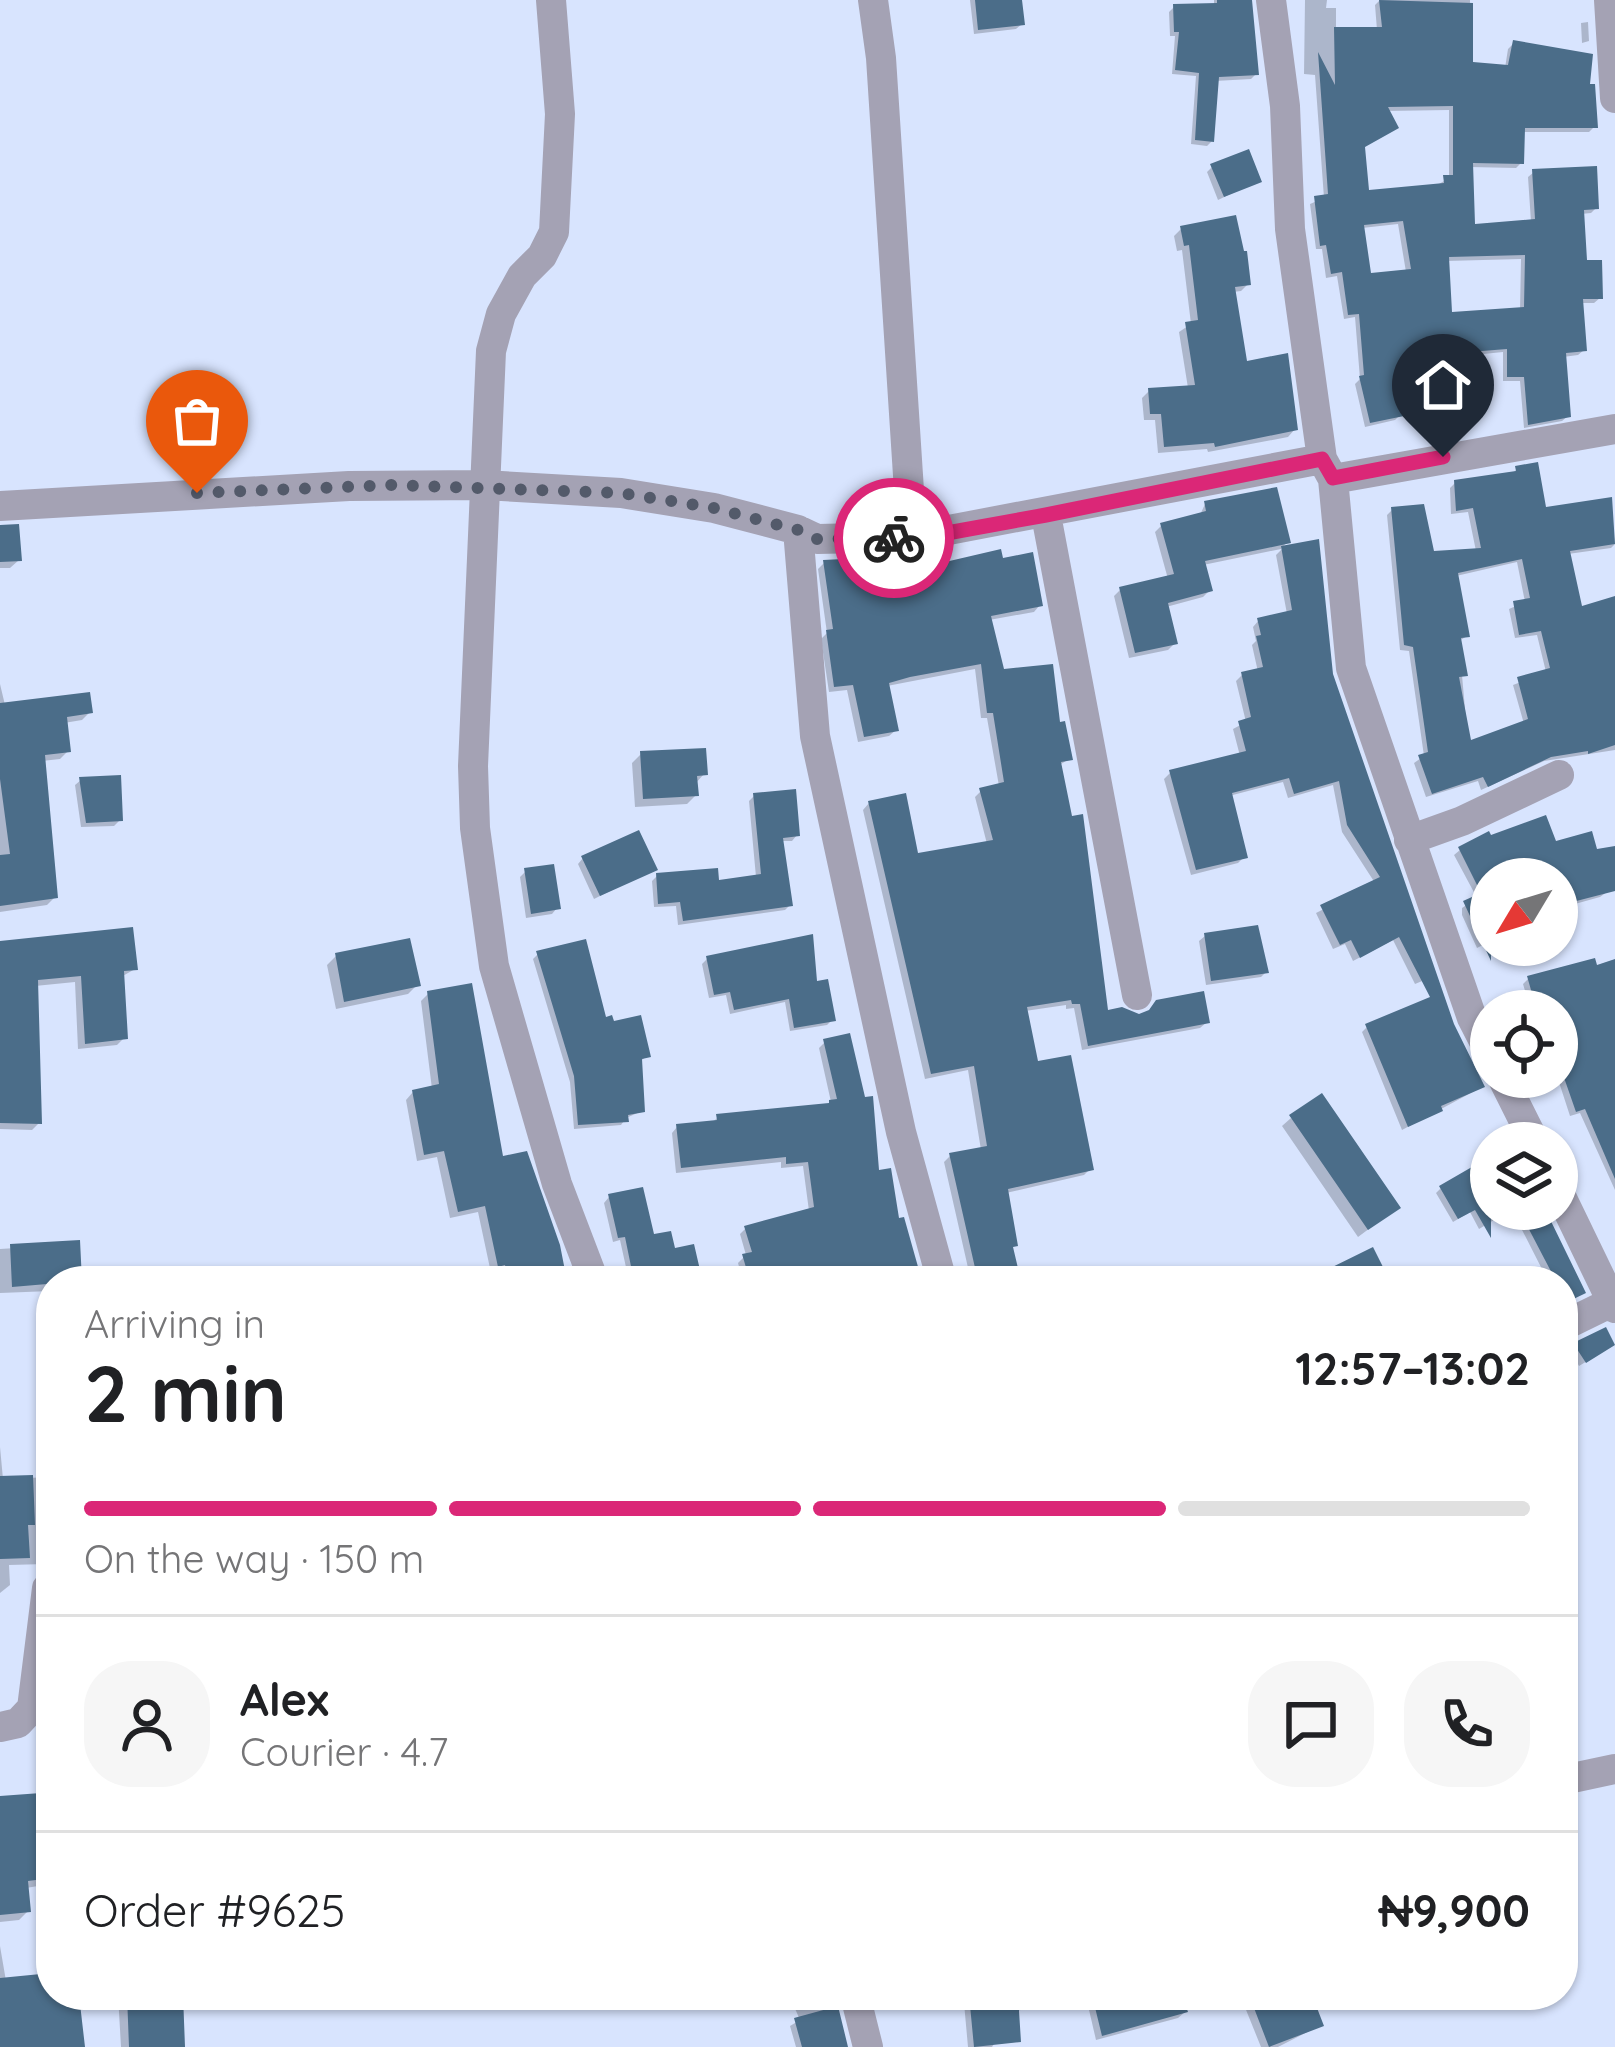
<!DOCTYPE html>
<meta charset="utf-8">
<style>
:root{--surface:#fff;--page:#f6f6f6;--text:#202124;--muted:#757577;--line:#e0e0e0;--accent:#db2777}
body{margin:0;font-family:Quicksand,sans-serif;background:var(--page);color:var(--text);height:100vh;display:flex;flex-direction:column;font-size:45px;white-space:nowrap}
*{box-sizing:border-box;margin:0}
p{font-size:39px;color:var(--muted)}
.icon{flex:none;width:66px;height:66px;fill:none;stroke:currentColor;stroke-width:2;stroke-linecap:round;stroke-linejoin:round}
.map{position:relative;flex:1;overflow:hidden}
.panel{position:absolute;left:36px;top:1266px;width:1542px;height:744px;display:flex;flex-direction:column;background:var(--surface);border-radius:48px;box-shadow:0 3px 9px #0004}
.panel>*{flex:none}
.needle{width:78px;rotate:232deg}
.tools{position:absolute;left:1470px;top:858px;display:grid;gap:24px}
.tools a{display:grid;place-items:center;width:108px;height:108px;border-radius:50%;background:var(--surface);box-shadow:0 3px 9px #0004;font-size:60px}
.pin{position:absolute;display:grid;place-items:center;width:102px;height:102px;color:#fff;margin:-123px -51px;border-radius:50% 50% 50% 0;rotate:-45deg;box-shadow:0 0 12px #0007}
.pin .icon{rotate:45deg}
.courier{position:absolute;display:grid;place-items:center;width:120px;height:120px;margin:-60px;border:9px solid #db2777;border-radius:50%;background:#fff;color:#222;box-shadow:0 3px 15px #0007}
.summary em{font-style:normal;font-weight:800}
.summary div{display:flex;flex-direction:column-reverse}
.summary{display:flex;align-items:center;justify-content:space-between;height:204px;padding:0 48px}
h1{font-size:78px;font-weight:800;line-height:90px}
.bar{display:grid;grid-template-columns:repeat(4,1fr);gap:18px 12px;align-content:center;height:144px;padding:0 48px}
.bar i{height:15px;border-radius:9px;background:var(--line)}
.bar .current{background:var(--accent)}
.bar p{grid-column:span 4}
.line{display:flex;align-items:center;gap:30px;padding:0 48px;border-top:3px solid var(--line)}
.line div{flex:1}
.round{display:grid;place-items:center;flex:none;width:126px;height:126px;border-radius:48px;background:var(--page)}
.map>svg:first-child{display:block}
.shadow{fill:#0003;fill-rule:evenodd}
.building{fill:#4b6d89;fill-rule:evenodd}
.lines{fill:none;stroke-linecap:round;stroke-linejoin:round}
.minor{stroke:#a4a2b4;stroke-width:30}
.done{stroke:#535a6a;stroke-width:12;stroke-dasharray:0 21.6}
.route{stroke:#db2777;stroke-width:15}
</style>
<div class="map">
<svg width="1615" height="2047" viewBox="0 0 1615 2047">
<rect width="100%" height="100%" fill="#d8e4fe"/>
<path class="shadow" d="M 970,0 L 1019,0 L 1022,24 L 1016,29 L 974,34 Z
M 1214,0 L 1249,0 L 1256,74 L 1251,79 L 1215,81 L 1212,141 L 1207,146 L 1191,144 L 1196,76 L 1172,74 L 1175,36 L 1170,36 L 1169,12 L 1174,7 L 1214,6 Z
M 1305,0 L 1327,0 L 1326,8 L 1336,8 L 1336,30 L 1377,30 L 1375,5 L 1380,0 L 1470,0 L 1470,65 L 1505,68 L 1508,49 L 1514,43 L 1587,87 L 1595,126 L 1589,132 L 1522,132 L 1521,163 L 1516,168 L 1470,167 L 1472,228 L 1531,222 L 1528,177 L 1534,172 L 1596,208 L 1591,213 L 1581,214 L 1584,263 L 1600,298 L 1594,303 L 1581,303 L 1584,350 L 1578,355 L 1563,357 L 1568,416 L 1562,421 L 1524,428 L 1520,381 L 1503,381 L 1503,352 L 1454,357 L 1456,391 L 1451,396 L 1397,400 L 1400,415 L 1395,420 L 1365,427 L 1355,384 L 1360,379 L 1355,317 L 1344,319 L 1337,276 L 1326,278 L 1322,249 L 1316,249 L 1310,204 L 1324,198 L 1315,75 L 1304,74 ZM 1449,110 L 1449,178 L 1439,184 L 1367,193 L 1362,148 L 1386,111 ZM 1398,224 L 1406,272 L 1369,276 L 1362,228 ZM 1521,259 L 1520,310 L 1450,315 L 1446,261 Z
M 1588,22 L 1589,41 L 1582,43 L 1581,23 Z
M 1212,167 L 1258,181 L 1218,200 L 1207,172 Z
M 1181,229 L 1248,284 L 1241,291 L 1233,292 L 1244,364 L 1295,429 L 1288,437 L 1208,452 L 1207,449 L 1158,453 L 1155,420 L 1144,420 L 1142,398 L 1149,391 L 1188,388 L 1179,332 L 1191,324 L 1182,250 L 1177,251 L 1174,236 Z
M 1517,469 L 1543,511 L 1609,501 L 1615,544 L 1611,548 L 1568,554 L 1579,610 L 1615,599 L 1615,750 L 1544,761 L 1481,790 L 1478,781 L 1426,797 L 1414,763 L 1424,756 L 1409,651 L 1400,650 L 1387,515 L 1392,510 L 1432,554 L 1476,551 L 1468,512 L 1451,514 L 1450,488 L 1455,483 L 1511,475 ZM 1517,562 L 1525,602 L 1509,609 L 1515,638 L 1537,635 L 1546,672 L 1513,685 L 1524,724 L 1468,743 L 1459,641 L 1467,636 L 1456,576 Z
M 1205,504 L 1287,542 L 1281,549 L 1203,565 L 1210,590 L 1203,597 L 1166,607 L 1175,643 L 1168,650 L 1129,658 L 1114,596 L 1121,589 L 1168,579 L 1155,532 L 1162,525 L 1200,515 Z
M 0,528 L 19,560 L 10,568 L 0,568 Z
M 1282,549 L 1329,675 L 1427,979 L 1415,984 L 1393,940 L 1353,961 L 1345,944 L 1333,949 L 1316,913 L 1375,883 L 1342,832 L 1333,785 L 1288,798 L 1283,782 L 1229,796 L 1244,857 L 1238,863 L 1191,875 L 1164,779 L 1170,773 L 1240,756 L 1233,729 L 1246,722 L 1236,681 L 1242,675 L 1258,672 L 1252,645 L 1256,641 L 1253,627 L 1259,620 L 1287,614 L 1276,555 Z
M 824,563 L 865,584 L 1040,605 L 1034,612 L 989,620 L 1002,672 L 1058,726 L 1069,759 L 1058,766 L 1105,1013 L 1207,1022 L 1200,1028 L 1082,1050 L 1074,1008 L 1066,1009 L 1066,1005 L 1025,1011 L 1036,1064 L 1090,1169 L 1084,1175 L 1006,1193 L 1010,1249 L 1018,1281 L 971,1281 L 944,1162 L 950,1156 L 981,1150 L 968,1070 L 925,1079 L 863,810 L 869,803 L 916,856 L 987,844 L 975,797 L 981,791 L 999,786 L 987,718 L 981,718 L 975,669 L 887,686 L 896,730 L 889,736 L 858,742 L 847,690 L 829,692 L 821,639 L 827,633 L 818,569 Z
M 0,684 L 5,705 L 90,712 L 82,720 L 64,723 L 68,751 L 60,759 L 42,761 L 55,897 L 47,905 L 0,912 Z
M 641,754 L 704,774 L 695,784 L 696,795 L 687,804 L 635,807 L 632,763 Z
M 81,780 L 120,820 L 114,826 L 81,827 L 75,785 Z
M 754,796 L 797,835 L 792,841 L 780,841 L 790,905 L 785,910 L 678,925 L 676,906 L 654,907 L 652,881 L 657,876 L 716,883 L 756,877 L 749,801 Z
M 1554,845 L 1595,853 L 1615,848 L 1615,886 L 1600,897 L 1557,909 L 1562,920 L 1557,925 L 1557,879 L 1491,879 L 1491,941 L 1477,948 L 1462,915 L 1462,908 L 1477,898 L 1454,855 L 1460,850 Z
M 583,858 L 654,869 L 594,899 L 578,864 Z
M 526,871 L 557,908 L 552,914 L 526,918 L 520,877 Z
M 1205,936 L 1266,972 L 1261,977 L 1206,985 L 1199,941 Z
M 0,944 L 135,969 L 121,977 L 125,1037 L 117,1045 L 78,1049 L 75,982 L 35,986 L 39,1123 L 32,1130 L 0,1129 Z
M 538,954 L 603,1021 L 647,1056 L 639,1062 L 642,1111 L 626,1118 L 621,1125 L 574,1129 L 570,1082 L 533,959 Z
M 336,956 L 417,985 L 408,994 L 336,1009 L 327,965 Z
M 707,959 L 814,985 L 832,1020 L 827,1025 L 790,1031 L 785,1002 L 730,1014 L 726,995 L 709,998 L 702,964 Z
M 1615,962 L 1615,1190 L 1580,1113 L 1570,1116 L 1557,1076 L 1557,1011 L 1531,1011 L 1523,984 L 1529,978 L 1595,969 Z
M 429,993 L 501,1159 L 566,1281 L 500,1281 L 498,1271 L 491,1273 L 478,1212 L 450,1218 L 437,1157 L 417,1161 L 406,1100 L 413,1092 L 432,1089 L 421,1001 Z
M 1367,1027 L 1482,1087 L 1402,1130 L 1362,1032 Z
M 825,1042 L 876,1173 L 921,1281 L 743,1281 L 738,1263 L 746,1255 L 740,1234 L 746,1228 L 809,1211 L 803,1166 L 781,1168 L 781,1162 L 676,1173 L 672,1133 L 677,1127 L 712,1123 L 718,1117 L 826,1107 L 831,1102 L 819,1048 Z
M 1291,1118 L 1397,1208 L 1358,1237 L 1282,1126 Z
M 1491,1178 L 1491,1209 L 1509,1211 L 1479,1229 L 1470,1212 L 1453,1222 L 1436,1193 L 1441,1188 Z
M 609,1197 L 651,1238 L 696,1269 L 691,1275 L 661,1281 L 629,1281 L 620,1240 L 613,1242 L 604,1203 Z
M 1542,1209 L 1582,1292 L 1563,1306 L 1563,1281 L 1531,1281 L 1545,1275 L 1519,1224 Z
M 77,1244 L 51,1281 L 51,1291 L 0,1293 L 0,1249 Z
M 1151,1273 L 1154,1281 L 1130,1281 Z
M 1575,1345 L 1607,1349 L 1579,1366 L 1570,1350 Z
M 0,1447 L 3,1479 L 51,1477 L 51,1583 L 46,1579 L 46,1564 L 9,1565 L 10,1585 L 0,1593 Z
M 0,1797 L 51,1815 L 51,1854 L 43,1853 L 47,1877 L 38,1886 L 26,1888 L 28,1911 L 19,1920 L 0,1922 Z
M 1563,1871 L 1573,1901 L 1563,1909 Z
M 0,1946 L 6,1981 L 51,1974 L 51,1995 L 178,1995 L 181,2047 L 121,2047 L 118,1995 L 77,2001 L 82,2047 L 0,2047 Z
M 789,1995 L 834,1995 L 845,2047 L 796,2047 L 790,2026 L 800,2020 Z
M 976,1995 L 1179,1995 L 1185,2012 L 1178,2018 L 1096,2040 L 1086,1997 L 1016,2011 L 992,2047 L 968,2047 L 964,2003 Z
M 1240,1995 L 1309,1995 L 1321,2025 L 1278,2047 L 1261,2047 Z"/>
<path class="building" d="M 975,0 L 1022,0 L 1025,25 L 978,30 Z
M 1217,0 L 1252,0 L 1259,75 L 1219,77 L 1214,142 L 1195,140 L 1199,73 L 1175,70 L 1179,32 L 1174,32 L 1173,4 L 1217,3 Z
M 1379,0 L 1473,3 L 1473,62 L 1508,65 L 1513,40 L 1593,54 L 1590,84 L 1595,84 L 1598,128 L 1525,128 L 1524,164 L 1473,163 L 1475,224 L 1535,219 L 1532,169 L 1597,166 L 1599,209 L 1584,210 L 1587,260 L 1602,260 L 1603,299 L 1583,299 L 1587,351 L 1566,353 L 1571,417 L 1528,425 L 1524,377 L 1507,377 L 1507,349 L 1457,353 L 1459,392 L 1399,396 L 1404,416 L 1370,423 L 1359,376 L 1364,375 L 1359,314 L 1348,315 L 1342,272 L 1331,274 L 1326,245 L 1320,246 L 1314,196 L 1328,194 L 1318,52 L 1335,85 L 1334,27 L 1382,27 ZM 1453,106 L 1453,175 L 1443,175 L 1444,183 L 1369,190 L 1365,147 L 1399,128 L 1388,107 ZM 1403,221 L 1411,269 L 1371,273 L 1364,225 ZM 1525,255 L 1524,307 L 1452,312 L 1449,257 Z
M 1249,149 L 1262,182 L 1224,197 L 1210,164 Z
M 1236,215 L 1244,251 L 1247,251 L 1251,285 L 1235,287 L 1247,361 L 1288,353 L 1298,430 L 1215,447 L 1214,443 L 1164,447 L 1161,414 L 1150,414 L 1148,388 L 1195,385 L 1185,322 L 1198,320 L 1189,245 L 1184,246 L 1180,226 Z
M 1538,462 L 1546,507 L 1612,497 L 1615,544 L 1570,551 L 1582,606 L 1615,596 L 1615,745 L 1588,754 L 1588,751 L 1551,757 L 1488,787 L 1483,777 L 1432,794 L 1418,755 L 1428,752 L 1413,647 L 1404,645 L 1391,507 L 1424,504 L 1434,551 L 1481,548 L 1473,508 L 1456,511 L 1454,480 L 1516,471 L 1515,466 ZM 1522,559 L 1530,598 L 1513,601 L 1519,635 L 1541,631 L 1550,668 L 1517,677 L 1528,719 L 1471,740 L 1459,677 L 1468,676 L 1461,638 L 1470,637 L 1458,573 Z
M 1277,487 L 1291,543 L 1205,561 L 1213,591 L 1168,603 L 1178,644 L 1135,653 L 1119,587 L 1174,574 L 1160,523 L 1206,511 L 1204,501 Z
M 19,524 L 22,561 L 0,562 L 0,525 Z
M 1319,539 L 1333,674 L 1454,1024 L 1485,1087 L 1441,1106 L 1443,1111 L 1408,1127 L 1365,1024 L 1430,997 L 1399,937 L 1360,958 L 1351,940 L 1340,945 L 1320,905 L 1380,877 L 1347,825 L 1339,781 L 1294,794 L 1289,778 L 1232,793 L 1248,858 L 1196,870 L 1169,770 L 1246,751 L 1238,721 L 1251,717 L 1241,672 L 1263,667 L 1256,636 L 1261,635 L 1257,618 L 1292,610 L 1281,546 Z
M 1001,549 L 1003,558 L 1033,552 L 1043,606 L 991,616 L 1004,669 L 1053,664 L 1060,722 L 1065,721 L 1073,760 L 1061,762 L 1072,816 L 1083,814 L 1108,1010 L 1122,1007 L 1139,1014 L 1149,1010 L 1156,1000 L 1204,991 L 1210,1023 L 1088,1046 L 1080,1004 L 1072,1004 L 1071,1000 L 1027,1007 L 1038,1061 L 1071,1055 L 1094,1170 L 1008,1189 L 1018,1246 L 1013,1247 L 1021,1281 L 978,1281 L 949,1153 L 987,1146 L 974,1066 L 931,1074 L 868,801 L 906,793 L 918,853 L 993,840 L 979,788 L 1004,782 L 993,713 L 987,713 L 981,664 L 910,677 L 889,683 L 899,731 L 864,737 L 853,685 L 834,687 L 826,630 L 833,629 L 823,560 L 864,558 L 868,580 Z
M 90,692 L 93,713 L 67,717 L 71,752 L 45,755 L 58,898 L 0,906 L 0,855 L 10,854 L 0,779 L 0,703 Z
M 706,748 L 708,775 L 697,776 L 699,796 L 643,799 L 640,751 Z
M 121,775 L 123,821 L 86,823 L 79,777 Z
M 796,789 L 800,836 L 783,838 L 793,906 L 683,921 L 680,902 L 658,904 L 656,873 L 718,868 L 719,880 L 761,874 L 753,793 Z
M 1546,815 L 1556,841 L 1592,831 L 1597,849 L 1615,846 L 1615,891 L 1557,906 L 1557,879 L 1491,879 L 1491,961 L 1463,901 L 1481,893 L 1458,847 L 1489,831 L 1491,835 Z
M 639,830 L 658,870 L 600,896 L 581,856 Z
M 554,864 L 561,909 L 531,914 L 524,868 Z
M 1258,925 L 1269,973 L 1211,981 L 1204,933 Z
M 133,927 L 138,970 L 124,971 L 128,1039 L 85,1044 L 81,976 L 38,980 L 42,1124 L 0,1123 L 0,941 Z
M 813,934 L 817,981 L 828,979 L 836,1021 L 794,1028 L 789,999 L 734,1010 L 730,992 L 714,995 L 706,956 Z
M 410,938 L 421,986 L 344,1002 L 335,953 Z
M 586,939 L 606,1017 L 612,1015 L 614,1021 L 641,1015 L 651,1057 L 642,1059 L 645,1112 L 628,1115 L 629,1122 L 578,1125 L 574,1076 L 536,951 Z
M 1595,958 L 1597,965 L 1615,959 L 1615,1179 L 1585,1109 L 1576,1112 L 1561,1069 L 1557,1071 L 1557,1011 L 1537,1011 L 1527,976 Z
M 472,983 L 503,1156 L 527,1151 L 560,1245 L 567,1281 L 508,1281 L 505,1265 L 498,1267 L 485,1206 L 458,1212 L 444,1151 L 424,1155 L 412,1090 L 439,1084 L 427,991 Z
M 850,1033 L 865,1097 L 873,1096 L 879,1170 L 891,1168 L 899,1218 L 904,1217 L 922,1281 L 750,1281 L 742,1254 L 752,1252 L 744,1226 L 814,1207 L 808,1162 L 786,1164 L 786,1157 L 681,1168 L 676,1124 L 717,1120 L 716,1114 L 829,1103 L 829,1100 L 837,1099 L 823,1039 Z
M 1322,1093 L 1401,1208 L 1368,1230 L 1289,1115 Z
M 1484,1160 L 1491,1172 L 1491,1238 L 1475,1210 L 1458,1219 L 1439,1186 Z
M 643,1187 L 654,1234 L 671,1231 L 675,1248 L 694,1244 L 700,1270 L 634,1281 L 625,1237 L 618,1238 L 608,1194 Z
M 1535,1209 L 1545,1209 L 1586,1293 L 1563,1304 L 1563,1281 L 1556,1281 L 1522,1216 Z
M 80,1240 L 82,1281 L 12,1287 L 10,1244 Z
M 1373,1247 L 1390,1281 L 1304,1281 Z
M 1606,1327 L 1615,1345 L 1586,1363 L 1573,1343 Z
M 33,1475 L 35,1525 L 28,1525 L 30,1558 L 0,1559 L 0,1476 Z
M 41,1793 L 42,1807 L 51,1806 L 51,1845 L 44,1845 L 51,1878 L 28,1881 L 31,1912 L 0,1915 L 0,1796 Z
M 51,1973 L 51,1995 L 79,1995 L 85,2047 L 0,2047 L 0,1978 Z
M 127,1995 L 183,1995 L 185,2047 L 129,2047 Z
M 969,1995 L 1018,1995 L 1021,2042 L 974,2047 Z
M 1092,1995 L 1182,1995 L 1188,2012 L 1102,2036 Z
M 1249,1995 L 1312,1995 L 1324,2026 L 1269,2047 Z
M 838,2006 L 848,2047 L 802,2047 L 794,2018 Z"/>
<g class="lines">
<path class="minor" d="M 551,0 L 560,114 L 554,232 L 542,256 L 522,276 L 501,314 L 491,351 L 473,766 L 475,828 L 494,966 L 557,1184 L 594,1281
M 873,0 L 881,58 L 912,537
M 1271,0 L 1285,106 L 1290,229 L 1322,459 L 1333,479 L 1351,668 L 1472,1018 L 1491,1055
M 1609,0 L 1615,98
M 1333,479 L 1615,429
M 0,506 L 349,486 L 484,485 L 621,493 L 714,508 L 798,530 L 817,539 L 912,537 L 1322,459
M 1046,515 L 1137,995
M 798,530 L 815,736 L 901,1132 L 942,1281
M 1409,840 L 1462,821 L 1559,775
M 1502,1077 L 1535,1143
M 1557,1188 L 1615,1308
M 1563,1326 L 1612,1302
M 0,1727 L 18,1723 L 32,1708 L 47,1588
M 1563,1780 L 1615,1769
M 855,1995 L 868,2047"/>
</g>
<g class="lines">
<path class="done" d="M 197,493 L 394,485 L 621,493 L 714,508 L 798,530 L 817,539 L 894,538"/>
<path class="route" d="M 894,538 L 925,537 L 1046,515 L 1322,459 L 1333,478 L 1443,457"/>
</g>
</svg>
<div class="tools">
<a><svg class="needle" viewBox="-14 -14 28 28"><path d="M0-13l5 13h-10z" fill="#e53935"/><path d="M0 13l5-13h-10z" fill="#757577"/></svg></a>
<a><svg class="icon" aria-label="locate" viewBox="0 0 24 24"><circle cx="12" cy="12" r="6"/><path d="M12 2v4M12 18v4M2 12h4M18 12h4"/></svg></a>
<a><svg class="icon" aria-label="layers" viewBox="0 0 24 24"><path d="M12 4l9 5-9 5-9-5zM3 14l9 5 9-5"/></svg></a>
</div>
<div class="pin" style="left:197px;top:493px;background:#ea580c"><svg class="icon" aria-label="bag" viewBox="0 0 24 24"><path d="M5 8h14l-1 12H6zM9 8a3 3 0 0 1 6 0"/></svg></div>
<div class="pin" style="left:1443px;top:457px;background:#1f2937"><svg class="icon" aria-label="home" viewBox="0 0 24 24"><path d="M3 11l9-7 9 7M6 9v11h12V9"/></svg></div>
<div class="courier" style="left:894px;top:538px"><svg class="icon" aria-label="bike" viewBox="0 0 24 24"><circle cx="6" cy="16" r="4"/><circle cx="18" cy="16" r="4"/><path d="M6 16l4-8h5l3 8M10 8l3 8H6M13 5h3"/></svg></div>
<section class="panel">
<div class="summary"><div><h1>2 min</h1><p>Arriving in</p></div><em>12:57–13:02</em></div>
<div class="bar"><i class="current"></i><i class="current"></i><i class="current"></i><i></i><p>On the way · 150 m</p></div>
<div class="line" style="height:216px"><a class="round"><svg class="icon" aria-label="person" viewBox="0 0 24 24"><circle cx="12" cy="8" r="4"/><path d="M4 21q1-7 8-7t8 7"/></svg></a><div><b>Alex</b><p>Courier · 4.7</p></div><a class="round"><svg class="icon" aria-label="chat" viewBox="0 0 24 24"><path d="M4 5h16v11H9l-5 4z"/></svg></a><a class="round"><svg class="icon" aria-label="phone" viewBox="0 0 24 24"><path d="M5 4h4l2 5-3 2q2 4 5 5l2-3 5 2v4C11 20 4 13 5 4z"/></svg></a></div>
<div class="line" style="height:156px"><div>Order #9625</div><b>₦9,900</b></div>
</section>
</div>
